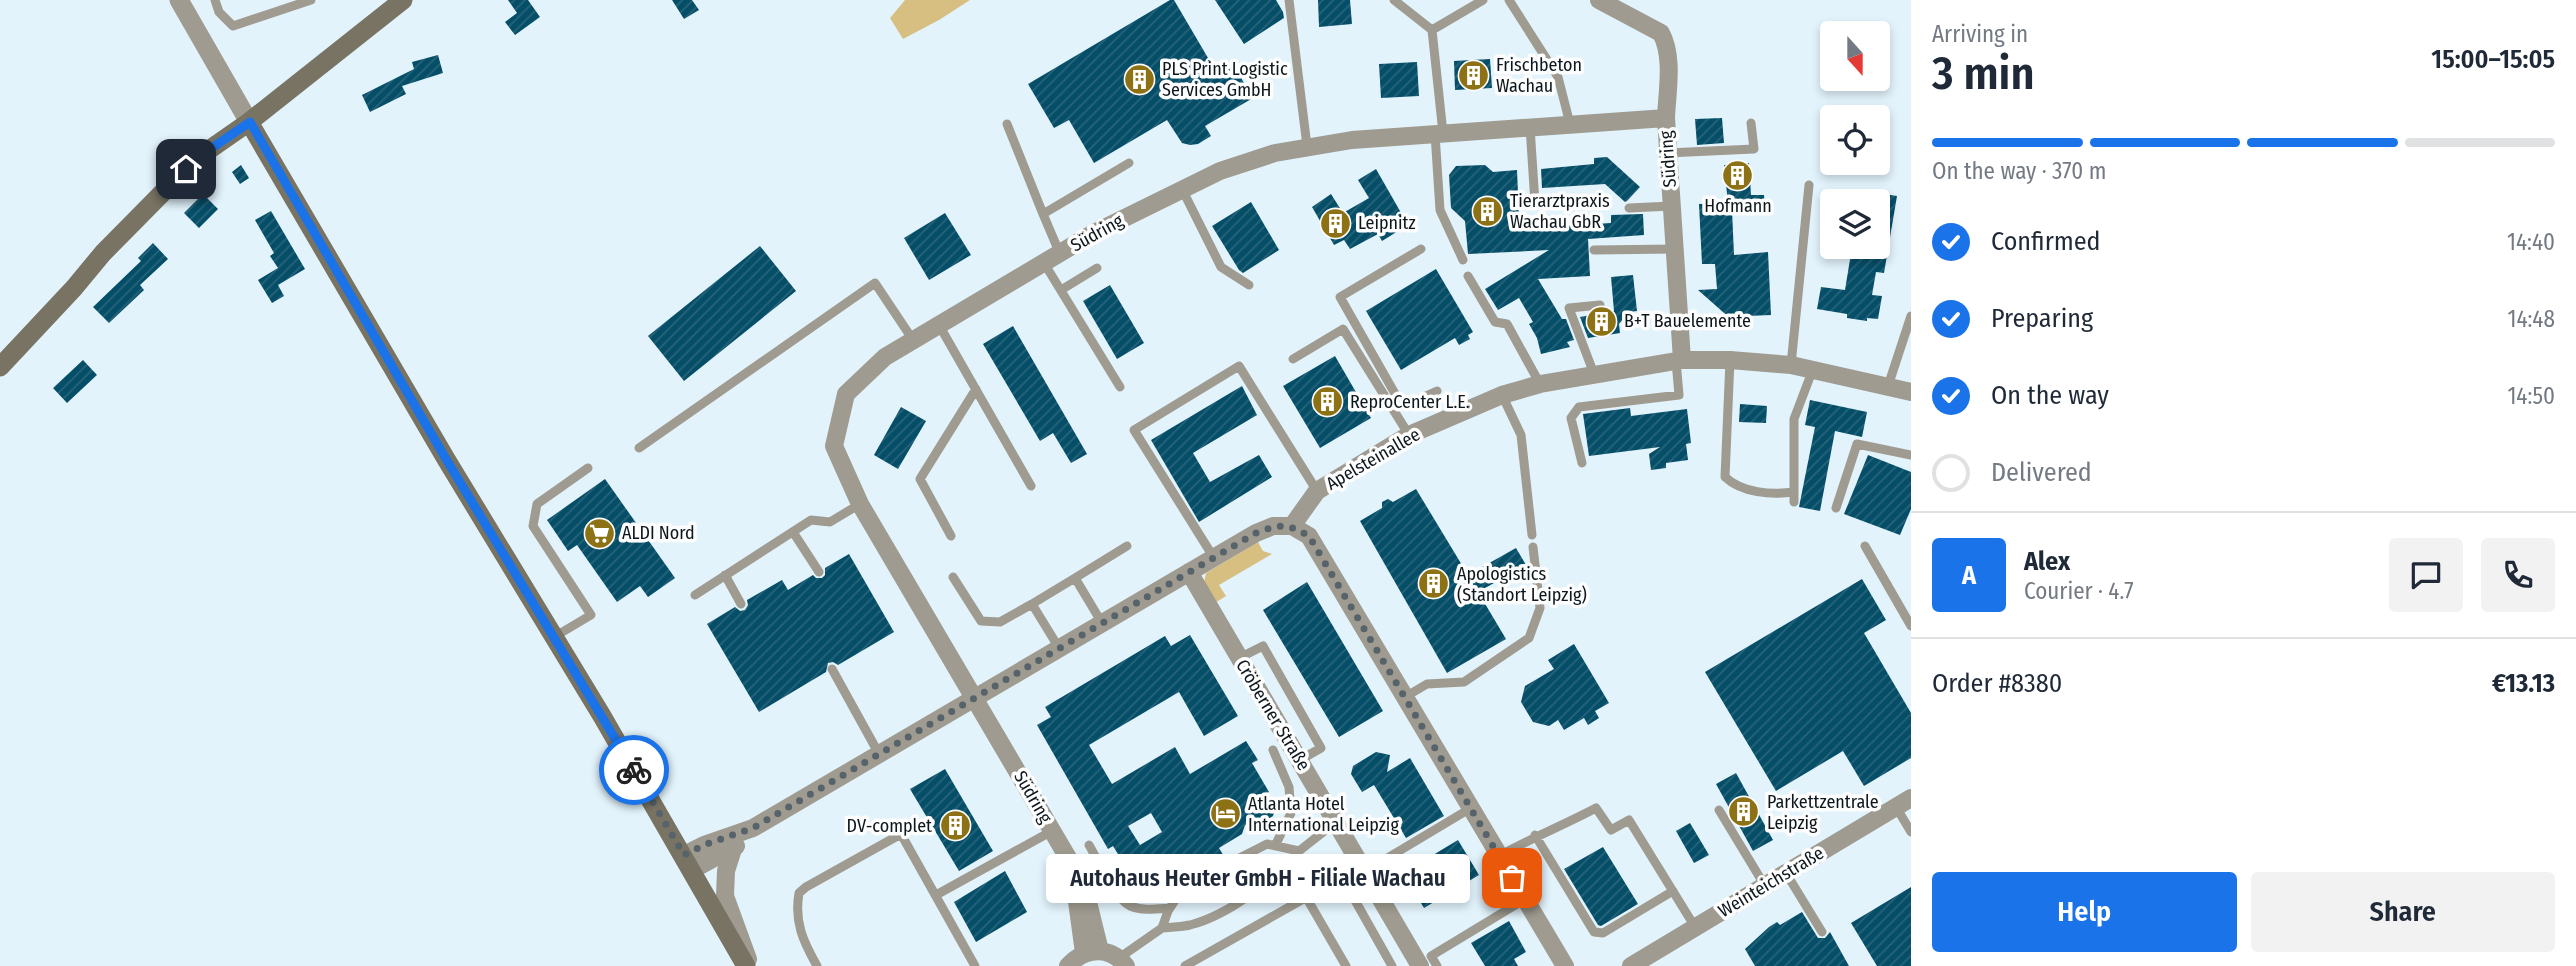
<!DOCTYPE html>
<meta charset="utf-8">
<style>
:root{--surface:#fff;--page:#f2f2f3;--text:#1f2937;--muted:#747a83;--line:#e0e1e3;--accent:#1a73e8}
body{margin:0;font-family:"Fira Sans Condensed",sans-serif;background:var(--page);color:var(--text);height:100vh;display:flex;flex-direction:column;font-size:26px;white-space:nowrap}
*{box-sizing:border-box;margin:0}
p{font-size:23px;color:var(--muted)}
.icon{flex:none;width:38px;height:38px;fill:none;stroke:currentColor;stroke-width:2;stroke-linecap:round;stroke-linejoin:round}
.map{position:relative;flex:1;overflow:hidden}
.panel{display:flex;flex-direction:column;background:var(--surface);width:665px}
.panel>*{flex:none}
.needle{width:46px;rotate:159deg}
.controls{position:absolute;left:1820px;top:21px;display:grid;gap:14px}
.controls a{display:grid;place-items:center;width:70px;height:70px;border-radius:7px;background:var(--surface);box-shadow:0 4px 10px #0003;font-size:35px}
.pin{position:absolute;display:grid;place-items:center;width:60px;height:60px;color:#fff;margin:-30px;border-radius:14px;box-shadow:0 4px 10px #0006}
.courier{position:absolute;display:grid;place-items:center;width:70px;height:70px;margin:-35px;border:5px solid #1a73e8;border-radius:50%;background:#fff;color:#222;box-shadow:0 2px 9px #0007}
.bubble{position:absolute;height:49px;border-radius:7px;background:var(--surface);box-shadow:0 4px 10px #0003;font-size:23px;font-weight:600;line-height:49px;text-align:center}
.summary em{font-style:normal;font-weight:600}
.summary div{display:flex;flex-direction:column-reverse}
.summary{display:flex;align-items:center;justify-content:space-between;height:119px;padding:0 21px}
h1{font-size:46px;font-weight:600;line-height:52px}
.bar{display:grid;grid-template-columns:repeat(4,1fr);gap:10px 7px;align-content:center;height:84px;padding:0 21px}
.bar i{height:9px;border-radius:5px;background:var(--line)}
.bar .current{background:var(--accent)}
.bar p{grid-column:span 4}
.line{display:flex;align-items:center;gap:18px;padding:0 21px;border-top:2px solid var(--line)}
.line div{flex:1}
.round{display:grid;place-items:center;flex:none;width:74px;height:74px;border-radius:7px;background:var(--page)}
ol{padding:0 21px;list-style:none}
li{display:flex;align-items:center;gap:21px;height:77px}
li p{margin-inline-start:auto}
li .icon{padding:7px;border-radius:50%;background:var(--accent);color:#fff;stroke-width:4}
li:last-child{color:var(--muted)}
li i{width:38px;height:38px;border:4px solid var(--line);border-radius:50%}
.button{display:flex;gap:14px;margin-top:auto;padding:14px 21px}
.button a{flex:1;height:80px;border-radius:7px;background:var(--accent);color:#fff;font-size:28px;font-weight:600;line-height:80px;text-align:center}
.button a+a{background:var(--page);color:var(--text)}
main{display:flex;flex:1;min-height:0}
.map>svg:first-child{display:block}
.green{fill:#d6bf81}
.building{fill:url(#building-hatch);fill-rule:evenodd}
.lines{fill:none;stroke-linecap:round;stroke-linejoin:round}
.service{stroke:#9f9b90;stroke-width:9}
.minor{stroke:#9f9b90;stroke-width:18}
.tertiary{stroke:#9f9b90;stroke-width:19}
.secondary{stroke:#787363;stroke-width:19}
.done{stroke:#57636a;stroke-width:7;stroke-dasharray:0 12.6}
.route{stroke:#1a73e8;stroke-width:9}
.labels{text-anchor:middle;stroke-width:7;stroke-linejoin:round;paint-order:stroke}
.poi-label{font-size:18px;fill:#0c161b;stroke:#fdfdfd;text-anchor:start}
.street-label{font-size:18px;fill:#0c161b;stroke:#fdfdfd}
</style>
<main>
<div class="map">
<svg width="1911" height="966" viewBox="0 0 1911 966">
<defs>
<pattern id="building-hatch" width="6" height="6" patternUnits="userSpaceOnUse" patternTransform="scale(1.75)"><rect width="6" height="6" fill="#054e68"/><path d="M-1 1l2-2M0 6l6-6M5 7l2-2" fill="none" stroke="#286379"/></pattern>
</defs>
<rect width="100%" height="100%" fill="#e2f3fc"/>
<path class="green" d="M 905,0 L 970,0 L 939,20 L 903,39 L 890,18 Z
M 1258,542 L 1263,551 L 1272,554 L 1219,585 L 1226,596 L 1215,603 L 1204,583 L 1206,573 Z"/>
<path class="building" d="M 508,0 L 528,0 L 540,17 L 515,35 L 505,22 L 517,13 Z
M 672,0 L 692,0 L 699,10 L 684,19 Z
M 1170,0 L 1174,0 L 1218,75 L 1234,66 L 1253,98 L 1205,126 L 1211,136 L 1198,144 L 1190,145 L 1182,143 L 1167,120 L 1094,163 L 1069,120 L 1054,128 L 1028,84 Z
M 1215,0 L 1276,0 L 1283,12 L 1284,18 L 1244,44 Z
M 1318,0 L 1350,0 L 1352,24 L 1319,27 Z
M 438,55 L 443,73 L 402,86 L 406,94 L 370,112 L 362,95 L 414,69 L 412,62 Z
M 1490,59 L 1492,88 L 1455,90 L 1454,61 Z
M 1417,62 L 1419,96 L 1381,98 L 1379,64 Z
M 1722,118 L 1724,143 L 1697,145 L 1695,119 Z
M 1607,157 L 1640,187 L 1627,201 L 1625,202 L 1605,184 L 1542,188 L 1541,169 L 1594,164 L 1594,158 Z
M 1749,163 L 1751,195 L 1764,195 L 1765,208 L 1732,210 L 1734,255 L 1768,252 L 1771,315 L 1747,316 L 1748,326 L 1740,327 L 1698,290 L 1717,289 L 1715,264 L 1702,264 L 1699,204 L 1728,203 L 1724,165 Z
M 241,165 L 249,178 L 240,184 L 232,172 Z
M 1485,165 L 1493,172 L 1517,170 L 1519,217 L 1562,215 L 1562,226 L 1611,223 L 1611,215 L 1643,214 L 1644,235 L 1588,239 L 1590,276 L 1538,279 L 1562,319 L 1566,319 L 1574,340 L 1567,342 L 1570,347 L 1541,354 L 1537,338 L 1529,324 L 1533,322 L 1519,298 L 1498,310 L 1485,289 L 1549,250 L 1468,254 L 1465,221 L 1451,208 L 1449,175 L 1456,166 Z
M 1376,169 L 1408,225 L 1382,241 L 1378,234 L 1350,249 L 1344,240 L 1334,245 L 1312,207 L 1331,194 L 1343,213 L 1369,198 L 1358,180 Z
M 1878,193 L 1897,196 L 1884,273 L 1876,272 L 1872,295 L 1882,296 L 1878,319 L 1867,318 L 1867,321 L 1847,318 L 1847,314 L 1817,309 L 1821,287 L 1845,290 L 1852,247 L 1878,247 Z
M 203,194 L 218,209 L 199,228 L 184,213 Z
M 1251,202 L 1279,250 L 1243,273 L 1239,270 L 1212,226 Z
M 271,211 L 305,269 L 278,285 L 284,296 L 272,303 L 258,280 L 278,268 L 270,256 L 274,253 L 255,220 Z
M 945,213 L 971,255 L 929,280 L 904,238 Z
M 153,243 L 168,259 L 140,285 L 144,290 L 109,323 L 93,307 L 141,261 L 138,258 Z
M 760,246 L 796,291 L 684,381 L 648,336 Z
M 1436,269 L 1473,332 L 1468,335 L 1470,339 L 1459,345 L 1455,338 L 1401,370 L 1366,311 Z
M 1633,275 L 1637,311 L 1629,312 L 1619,324 L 1620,333 L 1588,338 L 1580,317 L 1614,311 L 1611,277 Z
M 1110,285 L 1144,343 L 1117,359 L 1083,301 Z
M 1013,326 L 1087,454 L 1071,463 L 1053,433 L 1040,441 L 983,344 Z
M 1335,356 L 1371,418 L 1320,448 L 1283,386 Z
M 83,360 L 97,375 L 67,403 L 53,388 Z
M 1242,386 L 1257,415 L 1193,453 L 1210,482 L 1259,455 L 1272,477 L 1199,522 L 1151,440 Z
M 1810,400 L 1867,412 L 1862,437 L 1835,431 L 1820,511 L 1799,507 L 1815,427 L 1805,425 Z
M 1740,404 L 1767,406 L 1766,423 L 1739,422 Z
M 901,407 L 926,421 L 898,469 L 874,455 Z
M 1630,408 L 1631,416 L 1687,409 L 1691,443 L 1686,444 L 1688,460 L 1666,463 L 1666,468 L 1651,470 L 1649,454 L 1660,447 L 1589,456 L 1583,414 Z
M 1868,455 L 1911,472 L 1911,509 L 1900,535 L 1844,514 Z
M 605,479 L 675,578 L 648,597 L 640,586 L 617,602 L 577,545 L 568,551 L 547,520 Z
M 1416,489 L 1468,575 L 1516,548 L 1526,565 L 1478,592 L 1506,639 L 1447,673 L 1360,521 L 1382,508 L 1382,502 L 1388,499 L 1393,502 Z
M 849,554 L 894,632 L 838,665 L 833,662 L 828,663 L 826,672 L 759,712 L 707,624 L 735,607 L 740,611 L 745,610 L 748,605 L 747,600 L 782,580 L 788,590 L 813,575 L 816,578 L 822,578 L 825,575 L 825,568 Z
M 1862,579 L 1886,620 L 1864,633 L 1911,713 L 1911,758 L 1864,786 L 1843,751 L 1776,791 L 1705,672 Z
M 1307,582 L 1383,711 L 1339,737 L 1263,610 Z
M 1190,635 L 1238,716 L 1204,736 L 1179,692 L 1089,745 L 1112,784 L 1175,747 L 1190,774 L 1246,741 L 1258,760 L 1252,763 L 1269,792 L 1266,794 L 1275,810 L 1273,816 L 1265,821 L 1256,818 L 1245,825 L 1242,834 L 1219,848 L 1225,858 L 1209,867 L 1204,857 L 1181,871 L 1172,869 L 1160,876 L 1158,885 L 1150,889 L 1143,888 L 1134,873 L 1131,875 L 1113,846 L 1108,849 L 1037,725 L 1051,717 L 1045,707 L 1165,636 L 1171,646 ZM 1151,813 L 1162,832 L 1140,845 L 1128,826 Z
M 1574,644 L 1609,703 L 1595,711 L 1599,718 L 1588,725 L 1584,718 L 1564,730 L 1558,720 L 1549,726 L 1533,722 L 1521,702 L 1525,686 L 1554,669 L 1548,660 Z
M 1376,752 L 1390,755 L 1387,772 L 1410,758 L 1444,816 L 1406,838 L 1374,785 L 1362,792 L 1351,774 L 1353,766 Z
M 945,769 L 993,851 L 959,871 L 910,789 Z
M 1736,773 L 1773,840 L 1753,851 L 1716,784 Z
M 1690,823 L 1709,855 L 1694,863 L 1676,831 Z
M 1458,840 L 1479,875 L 1424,908 L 1403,873 Z
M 1603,847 L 1638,904 L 1601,926 L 1598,925 L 1564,869 Z
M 1005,871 L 1027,912 L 976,942 L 954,902 Z
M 1911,887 L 1911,966 L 1877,966 L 1851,923 Z
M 1802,912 L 1818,938 L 1825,938 L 1830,932 L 1849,966 L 1755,966 L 1745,949 L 1769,927 L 1777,922 L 1780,925 Z
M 1509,921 L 1526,952 L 1514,959 L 1518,966 L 1485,966 L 1471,943 Z"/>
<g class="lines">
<path class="service" d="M 215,0 L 219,12 L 233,26 L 311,0
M 1289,0 L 1307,146
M 1394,0 L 1432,30 L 1443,133
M 1509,0 L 1558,77 L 1570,124
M 1432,30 L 1483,0
M 1007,124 L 1043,214
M 1530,127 L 1535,203
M 1435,134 L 1440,210 L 1463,260
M 1667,153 L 1754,149 L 1751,123
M 1182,189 L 1221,267 L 1249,285
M 1629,208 L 1672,206
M 1421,249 L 1340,297 L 1398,399 L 1417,400 L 1437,391
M 1594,250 L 1675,249
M 1060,254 L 1043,214 L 1129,163
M 1044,263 L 1120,387
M 1468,276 L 1495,322 L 1507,324 L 1540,384
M 1061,290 L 1097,268
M 939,325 L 1031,486
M 1293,359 L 1343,329 L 1409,435
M 1730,360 L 1725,477 C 1742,493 1771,495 1794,492
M 1791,365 L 1809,185
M 1594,374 L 1569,308 L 1600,305
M 1888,386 L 1911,316
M 1502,395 L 1521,435 L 1532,535
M 639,448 L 875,283 L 913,340
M 1582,463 L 1571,418 L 1579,407 L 1679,395 L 1676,361
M 1794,502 L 1794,419 L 1813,369
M 1836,508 L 1857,444 L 1911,455
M 793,532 L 819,572
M 951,536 L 920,479 L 976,389
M 1865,546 L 1911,626
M 1214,558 L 1134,430 L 1239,366 L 1317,491
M 725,575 L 741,604
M 953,577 L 981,621 L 1000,622 L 1032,604
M 695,595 L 811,520 L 830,522 L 860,504
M 1102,623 L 1075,578 L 1127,546
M 554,637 L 591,615 L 533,526 L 537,504 L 588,468
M 1059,648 L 1032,604 L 1075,578
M 1239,658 L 1263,646 L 1321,748 L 1300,760
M 832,669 L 879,754
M 1405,697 L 1427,684 L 1464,682 L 1529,638 L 1540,608 L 1533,547
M 1273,750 L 1289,787 L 1291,813 L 1275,846
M 1896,807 L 1911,832
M 1719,810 L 1765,886
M 1535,835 L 1594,932 L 1603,933 L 1673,891
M 1089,845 C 1098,860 1115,899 1130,906 C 1143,911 1156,909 1170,908
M 1499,856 C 1531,838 1564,825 1596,808 L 1611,830 L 1629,820 L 1695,927
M 1364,872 L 1471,808
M 1786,873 L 1822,932
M 936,895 L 1052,831
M 1306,897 L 1346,966
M 1162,928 C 1171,927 1181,927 1190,925 C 1229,915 1272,881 1299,851
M 1119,958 L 1162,928 L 1168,911 L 1179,894 L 1220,868 L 1267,844 L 1299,851 L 1336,822
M 817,966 C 803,941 794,922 799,893 L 806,887 L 901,834 L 975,966
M 1185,966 L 1328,885 L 1352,895 L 1392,966
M 1437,966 L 1431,956 L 1525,899"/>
<path class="minor" d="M 1599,0 L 1661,33 C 1674,57 1667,92 1666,118
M 1292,526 L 1317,491 L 1409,435 L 1502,395 L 1540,384 L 1682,360 L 1730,360 L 1791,365 L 1911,392
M 1292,526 L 1309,536 L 1565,966
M 1189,572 L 1420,966
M 733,849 L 726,871 L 725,896 L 748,959
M 684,855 L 704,845 L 753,828 L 1256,533 L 1273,526 L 1292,526
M 692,870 L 736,846
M 1076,894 L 1084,953
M 1100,951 L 1085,890 L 1071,863 L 860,504 L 834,446 L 846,394 L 885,357 L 1092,234 L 1220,171 L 1275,153 L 1352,140 L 1666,118 L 1682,360
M 1068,966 C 1085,947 1110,946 1126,966
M 1631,966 L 1911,798"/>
<path class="tertiary" d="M 179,0 L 249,122"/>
<path class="secondary" d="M 249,122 L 446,459 L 602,716 L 746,966
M 0,367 L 74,288 L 103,253 L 186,169 L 203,154 L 249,122 L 403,0"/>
</g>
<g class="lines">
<path class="done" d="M 634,770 L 684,855 L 704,845 L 753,828 L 1256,533 C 1279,524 1287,523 1309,536 L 1512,878"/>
<path class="route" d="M 186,169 L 203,154 L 250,122 L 446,459 L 634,770"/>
</g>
<defs>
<symbol id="building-disc" viewBox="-11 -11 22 22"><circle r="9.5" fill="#8d7215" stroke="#fdfdfd"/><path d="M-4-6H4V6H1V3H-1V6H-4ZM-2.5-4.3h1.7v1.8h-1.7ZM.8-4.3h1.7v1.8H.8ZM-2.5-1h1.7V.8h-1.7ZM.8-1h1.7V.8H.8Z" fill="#fff"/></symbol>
<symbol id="supermarket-disc" viewBox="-11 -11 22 22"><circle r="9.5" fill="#8d7215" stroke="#fdfdfd"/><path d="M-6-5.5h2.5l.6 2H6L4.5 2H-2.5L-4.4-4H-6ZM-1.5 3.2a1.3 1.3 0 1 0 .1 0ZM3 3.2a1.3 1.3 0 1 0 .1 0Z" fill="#fff"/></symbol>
<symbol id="hotel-disc" viewBox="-11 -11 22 22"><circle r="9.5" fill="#8d7215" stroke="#fdfdfd"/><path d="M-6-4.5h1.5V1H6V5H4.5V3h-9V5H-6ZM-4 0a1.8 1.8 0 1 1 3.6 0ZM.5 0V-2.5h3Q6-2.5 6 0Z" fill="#fff"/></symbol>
</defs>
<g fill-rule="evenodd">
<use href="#building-disc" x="1456" y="58" width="35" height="35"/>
<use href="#building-disc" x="1122" y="62" width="35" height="35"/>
<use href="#building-disc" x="1720" y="158" width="35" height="35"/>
<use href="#building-disc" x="1470" y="194" width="35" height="35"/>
<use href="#building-disc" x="1318" y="206" width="35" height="35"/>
<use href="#building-disc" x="1584" y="304" width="35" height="35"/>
<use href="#building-disc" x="1310" y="384" width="35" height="35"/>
<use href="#supermarket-disc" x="582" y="516" width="35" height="35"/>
<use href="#building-disc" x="1416" y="566" width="35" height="35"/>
<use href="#building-disc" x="1726" y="794" width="35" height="35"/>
<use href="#hotel-disc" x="1208" y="796" width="35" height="35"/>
<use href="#building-disc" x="938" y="808" width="35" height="35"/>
</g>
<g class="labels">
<g class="poi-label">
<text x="1496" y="71">Frischbeton<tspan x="1496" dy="21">Wachau</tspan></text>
<text x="1162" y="75">PLS Print Logistic<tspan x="1162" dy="21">Services GmbH</tspan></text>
<text x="1510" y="207">Tierarztpraxis<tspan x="1510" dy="21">Wachau GbR</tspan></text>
<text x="1738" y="212" text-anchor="middle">Hofmann</text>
<text x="1358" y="229">Leipnitz</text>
<text x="1624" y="327">B+T Bauelemente</text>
<text x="1350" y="408">ReproCenter L.E.</text>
<text x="622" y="539">ALDI Nord</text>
<text x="1457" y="580">Apologistics<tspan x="1457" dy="21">(Standort Leipzig)</tspan></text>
<text x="1767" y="808">Parkettzentrale<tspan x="1767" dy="21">Leipzig</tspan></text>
<text x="1248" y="810">Atlanta Hotel<tspan x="1248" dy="21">International Leipzig</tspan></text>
<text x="932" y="832" text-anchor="end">DV-complet</text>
</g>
<g class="street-label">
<text transform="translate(1668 159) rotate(-94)" y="6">Südring</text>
<text transform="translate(1097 233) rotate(-29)" y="6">Südring</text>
<text transform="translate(1373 459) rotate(-30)" y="6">Apelsteinallee</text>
<text transform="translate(1273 715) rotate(59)" y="6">Cröberner Straße</text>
<text transform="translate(1033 797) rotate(60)" y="6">Südring</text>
<text transform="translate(1771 882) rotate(-31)" y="6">Weinteichstraße</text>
</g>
</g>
</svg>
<div class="controls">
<a><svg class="needle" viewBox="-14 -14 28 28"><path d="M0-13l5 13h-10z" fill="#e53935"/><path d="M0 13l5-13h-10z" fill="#747a83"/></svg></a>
<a><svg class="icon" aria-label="locate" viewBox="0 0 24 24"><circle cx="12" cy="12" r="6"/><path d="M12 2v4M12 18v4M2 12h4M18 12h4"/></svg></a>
<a><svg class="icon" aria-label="layers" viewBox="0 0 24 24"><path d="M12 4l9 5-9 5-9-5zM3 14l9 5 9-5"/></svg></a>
</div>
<div class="pin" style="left:1512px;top:878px;background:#ea580c"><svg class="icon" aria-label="bag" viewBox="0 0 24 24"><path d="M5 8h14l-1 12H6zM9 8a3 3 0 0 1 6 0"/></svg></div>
<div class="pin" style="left:186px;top:169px;background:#1f2937"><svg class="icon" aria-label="home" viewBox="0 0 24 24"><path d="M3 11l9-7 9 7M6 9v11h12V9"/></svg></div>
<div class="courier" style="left:634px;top:770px"><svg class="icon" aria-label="bike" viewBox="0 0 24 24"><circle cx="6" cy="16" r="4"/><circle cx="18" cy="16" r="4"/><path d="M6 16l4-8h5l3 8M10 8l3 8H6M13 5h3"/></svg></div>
<div class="bubble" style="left:1046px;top:854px;width:424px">Autohaus Heuter GmbH - Filiale Wachau</div>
</div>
<section class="panel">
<div class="summary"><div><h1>3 min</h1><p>Arriving in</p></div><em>15:00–15:05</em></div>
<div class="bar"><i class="current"></i><i class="current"></i><i class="current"></i><i></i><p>On the way · 370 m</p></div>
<ol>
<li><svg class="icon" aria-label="check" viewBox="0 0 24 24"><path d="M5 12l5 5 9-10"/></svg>Confirmed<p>14:40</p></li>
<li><svg class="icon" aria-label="check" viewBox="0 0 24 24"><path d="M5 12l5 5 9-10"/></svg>Preparing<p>14:48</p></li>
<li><svg class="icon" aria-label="check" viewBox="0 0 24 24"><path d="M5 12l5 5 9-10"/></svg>On the way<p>14:50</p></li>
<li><i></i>Delivered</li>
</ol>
<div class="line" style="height:126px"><b class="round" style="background:var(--accent);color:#fff">A</b><div><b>Alex</b><p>Courier · 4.7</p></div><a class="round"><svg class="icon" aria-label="chat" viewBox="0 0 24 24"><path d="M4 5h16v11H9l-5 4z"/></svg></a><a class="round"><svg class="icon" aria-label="phone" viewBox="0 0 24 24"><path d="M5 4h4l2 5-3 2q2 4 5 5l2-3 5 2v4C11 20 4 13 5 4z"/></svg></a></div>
<div class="line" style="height:91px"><div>Order #8380</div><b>€13.13</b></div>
<div class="button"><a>Help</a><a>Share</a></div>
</section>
</main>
